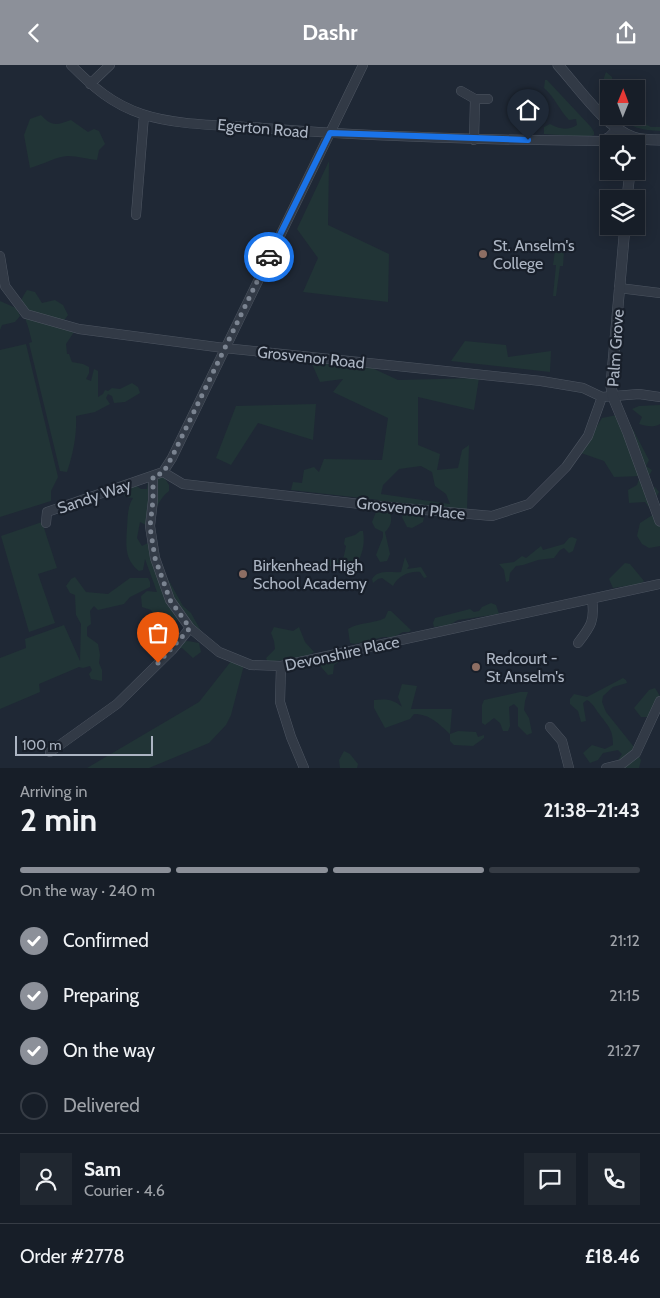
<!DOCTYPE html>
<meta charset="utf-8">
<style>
:root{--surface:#171e28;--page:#202730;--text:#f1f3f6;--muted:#9ea2a8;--line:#363c45;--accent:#8c9099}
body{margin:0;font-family:Cabin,sans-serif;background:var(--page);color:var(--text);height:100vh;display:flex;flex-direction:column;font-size:19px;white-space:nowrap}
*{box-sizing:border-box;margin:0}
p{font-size:16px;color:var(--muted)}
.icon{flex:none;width:28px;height:28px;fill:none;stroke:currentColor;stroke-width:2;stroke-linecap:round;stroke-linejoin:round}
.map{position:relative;height:703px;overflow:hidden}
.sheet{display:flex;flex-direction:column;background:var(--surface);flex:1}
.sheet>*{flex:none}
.needle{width:32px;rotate:1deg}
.fabs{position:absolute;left:600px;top:15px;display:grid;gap:10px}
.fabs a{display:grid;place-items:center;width:45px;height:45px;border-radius:0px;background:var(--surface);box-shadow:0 2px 12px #0003,0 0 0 1px var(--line);font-size:25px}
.scale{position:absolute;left:15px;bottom:12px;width:138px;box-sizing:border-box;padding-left:5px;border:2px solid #acb5c3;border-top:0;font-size:14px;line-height:18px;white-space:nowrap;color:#acb5c3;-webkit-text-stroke:4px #181f2a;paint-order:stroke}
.pin{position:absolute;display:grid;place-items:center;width:42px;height:42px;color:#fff;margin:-51px -21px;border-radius:50% 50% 50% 0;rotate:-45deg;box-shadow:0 0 5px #0007}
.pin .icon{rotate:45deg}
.courier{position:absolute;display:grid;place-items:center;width:50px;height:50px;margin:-25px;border:4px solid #1a73e8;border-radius:50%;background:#fff;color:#222;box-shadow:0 1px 6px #0007}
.head em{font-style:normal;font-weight:700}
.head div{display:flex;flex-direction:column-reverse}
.head{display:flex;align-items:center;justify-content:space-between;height:85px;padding:0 20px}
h1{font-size:32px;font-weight:700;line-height:38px}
.bar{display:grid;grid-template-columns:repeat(4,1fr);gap:8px 5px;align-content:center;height:60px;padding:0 20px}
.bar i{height:6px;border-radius:4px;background:var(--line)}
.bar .current{background:var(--accent)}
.bar p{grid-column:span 4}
.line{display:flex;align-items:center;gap:12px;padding:0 20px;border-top:1px solid var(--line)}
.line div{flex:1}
.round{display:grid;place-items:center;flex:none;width:52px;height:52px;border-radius:0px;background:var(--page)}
ol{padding:0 20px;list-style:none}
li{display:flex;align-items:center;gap:15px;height:55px}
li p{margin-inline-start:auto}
li .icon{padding:5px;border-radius:50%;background:var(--accent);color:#fff;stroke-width:4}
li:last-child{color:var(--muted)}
li i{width:28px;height:28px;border:2px solid var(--line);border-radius:50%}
header{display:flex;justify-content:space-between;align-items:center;height:65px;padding:0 20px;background:var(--accent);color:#fff;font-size:22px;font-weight:700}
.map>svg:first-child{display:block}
.green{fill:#213436;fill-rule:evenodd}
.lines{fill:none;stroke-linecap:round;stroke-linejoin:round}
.minor-casing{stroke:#4d5561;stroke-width:10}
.tertiary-casing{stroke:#4d5561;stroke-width:11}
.minor{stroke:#323a46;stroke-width:9}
.tertiary{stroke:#323a46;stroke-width:10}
.done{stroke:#7b8491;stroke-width:5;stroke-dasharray:0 9}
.route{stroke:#1a73e8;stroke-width:6}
.education-dot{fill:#8d6e63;stroke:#181f2a;stroke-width:2}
.labels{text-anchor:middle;stroke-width:4.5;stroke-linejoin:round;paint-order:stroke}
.street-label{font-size:16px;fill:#acb5c3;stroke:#181f2a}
.poi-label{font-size:16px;fill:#acb5c3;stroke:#181f2a;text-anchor:start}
</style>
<header><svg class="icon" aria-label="back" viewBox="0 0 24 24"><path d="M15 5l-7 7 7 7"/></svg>Dashr<svg class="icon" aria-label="share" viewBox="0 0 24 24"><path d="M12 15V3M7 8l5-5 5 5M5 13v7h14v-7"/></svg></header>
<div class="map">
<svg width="660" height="703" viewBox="0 0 660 703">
<rect width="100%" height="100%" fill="#1f2835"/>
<path class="green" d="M 606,7 L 612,12 L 613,24 L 609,24 L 609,42 C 601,28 600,23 606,7 Z
M 545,15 L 547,15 L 591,62 L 594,67 L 594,70 L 589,72 L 544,69 L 544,62 L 550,59 C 560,64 567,66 577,60 L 576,54 L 569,55 C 559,45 555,32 544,23 Z
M 41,50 C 52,62 57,60 71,55 L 88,67 L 94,64 L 99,66 L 105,79 L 99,85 L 97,95 C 87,94 77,91 68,91 C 57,91 42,100 30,103 L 24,70 L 30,54 Z
M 618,51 L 629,51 L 651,62 L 660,62 L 660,66 C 642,65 631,63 618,51 Z
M 329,96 L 328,160 L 389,189 L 388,237 L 303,227 L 318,193 L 297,164 Z
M 555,186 L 564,187 L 563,201 L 560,201 L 556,231 L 553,231 L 556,200 L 553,200 Z
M 27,225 L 35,227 L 42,238 L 55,235 L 63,240 L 68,250 L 63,257 L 74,267 L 66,279 L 67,289 L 69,289 L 72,297 L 83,299 L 89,302 L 89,308 L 86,314 L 91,316 L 94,304 L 98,306 L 98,332 L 103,329 L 105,325 L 108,326 L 112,323 L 120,324 L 132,318 L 138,322 L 140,328 L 125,337 L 114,338 L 112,331 L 108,329 L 106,333 L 110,339 L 95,347 L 76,351 C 77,370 73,389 67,407 L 60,406 L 29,278 L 32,277 C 30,270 29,263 26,256 C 21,241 17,240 27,225 Z
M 0,236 L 16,243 L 20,251 L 15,257 L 2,260 L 0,265 Z
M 465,276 L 506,280 L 508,292 L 551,286 L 550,307 L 451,296 Z
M 26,279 L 58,412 L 51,426 L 51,436 L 0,452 L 0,285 Z
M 322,298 L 372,303 L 398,315 L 479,313 L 474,345 L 418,332 L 418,380 L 440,389 L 437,405 L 458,403 L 462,385 L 469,380 L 467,445 L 383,439 L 379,435 L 291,425 L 293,417 L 302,418 L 304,405 L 314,402 L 319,407 L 324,394 L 382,395 L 388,353 L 333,327 L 343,314 L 320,317 L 312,299 ZM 421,401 L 432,407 L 435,421 L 446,429 L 450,439 L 381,429 L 383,420 L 399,404 Z
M 316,339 L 313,375 L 258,358 L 231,400 L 216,393 L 236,341 Z
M 660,340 L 660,359 C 654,363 645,361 639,359 L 642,352 L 632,344 L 639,341 Z
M 622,349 L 629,357 L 649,395 L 646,401 L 652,405 L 648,413 L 651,425 L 655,422 L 659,427 L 656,432 L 660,447 L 660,481 L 649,483 L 642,479 L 637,471 L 640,458 L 654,449 L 645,437 L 629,438 L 628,425 L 637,420 L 640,411 L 614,412 L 604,396 L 581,388 L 602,353 Z
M 155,410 L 164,412 L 169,420 L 169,426 C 158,435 154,446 155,459 L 146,460 L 140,457 L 137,473 L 142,481 L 148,478 L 183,541 L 191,548 L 201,566 L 192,567 L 178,555 L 173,557 L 174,567 L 171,578 L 188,576 L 199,578 L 201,587 L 193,593 L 182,583 L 158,589 L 152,574 L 159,561 L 154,553 L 151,545 L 142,542 L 141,531 L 147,526 L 157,527 L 145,494 L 143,505 L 139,506 C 124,494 126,480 127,463 C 128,451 127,443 133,433 L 125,432 L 121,423 L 134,419 L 141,424 L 147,424 L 148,416 Z
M 382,445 L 390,448 C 393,456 390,462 385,467 L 390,489 L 387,496 L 380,497 L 376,490 L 383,472 L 383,467 L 375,463 L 372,457 L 376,447 Z
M 414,448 L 420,449 L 424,452 L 423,457 L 412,463 L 407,462 L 402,452 L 403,450 Z
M 42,457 L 57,503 L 38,509 L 55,558 L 29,567 L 1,471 Z
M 360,466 L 363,466 C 365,477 363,490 356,499 L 349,499 L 343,505 L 326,500 L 327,496 L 332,494 L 343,495 L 346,481 L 344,479 L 345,473 L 355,470 Z
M 572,472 L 577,474 L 573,486 L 569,488 L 564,483 L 560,485 L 554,493 L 538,495 L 523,500 L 516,501 L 510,508 L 509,516 L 506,517 L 504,505 L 499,499 L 514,497 L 522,491 L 526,493 L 541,481 L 543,485 L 564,479 L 569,473 Z
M 405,492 L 409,501 L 407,504 L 421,502 L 427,512 L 424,513 L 420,507 C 409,506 398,511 393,521 L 382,513 L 378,514 L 373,518 L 372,514 C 378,504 391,508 401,507 Z
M 625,498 L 630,499 L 644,516 L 640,519 L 613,523 L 609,514 Z
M 75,512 L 86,527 L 108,529 L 130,513 L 148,513 L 150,517 L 150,522 L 130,532 L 124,539 L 98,545 L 94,541 L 90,546 L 91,559 L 87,562 L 87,571 L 98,579 L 100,590 L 99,598 L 102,605 L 102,616 L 91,614 L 89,609 L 92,605 L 90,601 L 83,603 L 79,602 L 39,619 L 40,627 L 0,644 L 0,593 L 26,583 L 25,574 L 64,560 L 80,596 L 81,559 L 76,550 L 75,530 L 70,528 L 66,521 L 71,514 Z
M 491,538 L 496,540 L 499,549 L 458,555 L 449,560 L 434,562 L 433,558 L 435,553 L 470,544 L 474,547 L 479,546 L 482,542 Z
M 388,546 L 391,546 L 411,565 L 409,567 L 403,567 L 394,572 L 383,572 L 355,579 L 350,578 L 348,564 C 359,557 373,559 385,553 Z
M 274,562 L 293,566 L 299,562 L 305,577 L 314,587 L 306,592 L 268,597 L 266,593 L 275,584 L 274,576 L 271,568 Z
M 342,592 L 342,595 L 334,600 L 333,609 L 328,610 L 317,597 Z
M 232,595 L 244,600 L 231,650 L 226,660 L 209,678 L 149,703 L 87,703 L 199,637 Z
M 623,613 L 626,615 L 627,618 L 613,622 L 603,631 L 602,637 L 606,647 L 634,682 L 641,695 L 639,703 L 617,703 L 618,695 L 622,689 L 618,685 L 603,688 L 598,695 L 590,698 L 583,688 L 592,680 L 605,684 L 613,680 C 613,665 609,662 600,650 C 595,644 594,639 587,635 L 583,638 L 586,656 L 581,657 L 578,646 L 570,639 L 570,634 L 574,629 L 587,632 Z
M 402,619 L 417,621 L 411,644 L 452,644 L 450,669 L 458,666 L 476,667 L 478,672 L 484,670 L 484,673 L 473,681 L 454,680 L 450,676 L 450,669 C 439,659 430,649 414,649 L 410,654 L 385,663 L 374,643 L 374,635 C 386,634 393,634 402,642 L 398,632 Z
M 655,623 L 660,631 L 660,641 L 649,652 L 641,652 L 634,643 L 649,625 Z
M 520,627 L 528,627 L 525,636 L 524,645 L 529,653 L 532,668 L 527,670 L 518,661 L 518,643 L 514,639 L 509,642 L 510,661 L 508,666 L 503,666 L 500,658 L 494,653 L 485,660 L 482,658 L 482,640 L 484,635 Z
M 344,686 L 350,689 L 358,699 L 357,703 L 340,703 L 339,695 Z"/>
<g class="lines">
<defs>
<path id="minor" d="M 71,0 C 93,22 112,39 142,49 C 177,61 226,60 263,63 C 375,72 488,75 601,76 L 609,72 L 617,64
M 90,19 L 110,0
M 461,26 L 475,34 L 488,34
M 474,75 L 475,34
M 136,150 L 144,50
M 0,191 L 5,221 L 26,249 L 79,264 L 224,283 L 541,316 L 583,323 L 602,332 L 639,329 L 660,332
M 619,223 L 660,228
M 163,407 L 183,419 L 369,440 L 492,451 L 529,439 L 566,402 L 588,371 L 602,332
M 153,411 L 153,435 L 150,461 L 155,493 L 170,535 L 190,563 L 219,587 L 251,600 L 281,601 L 660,519
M 46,458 L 47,447 L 163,407 L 172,393 L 363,0
M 578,578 C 591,561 595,556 592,534
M 281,601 L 280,637 L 291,672 L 304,703
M 550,662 L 562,676 L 569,703
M 50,687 L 117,639 L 172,585 L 190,563
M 606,703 L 622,699 L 636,688 L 660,636"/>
<path id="tertiary" d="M 558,0 C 578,22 605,62 633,72 C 641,75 652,75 660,75
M 627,134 L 630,106
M 625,161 L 611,321 L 613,332 L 628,368 L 660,456"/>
</defs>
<use href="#minor" class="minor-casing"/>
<use href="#tertiary" class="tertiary-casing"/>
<use href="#minor" class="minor"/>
<use href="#tertiary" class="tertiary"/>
</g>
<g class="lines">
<path class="done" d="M 158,598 L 190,563 L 170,535 L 155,493 L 150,462 L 153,435 L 153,411 L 163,408 L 172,392 L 269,192"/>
<path class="route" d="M 269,192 L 330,68 L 528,75"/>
</g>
<g class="education-dot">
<circle cx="483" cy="189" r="5"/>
<circle cx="243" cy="509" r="5"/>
<circle cx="476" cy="602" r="5"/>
</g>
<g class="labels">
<g class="street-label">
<text transform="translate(263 63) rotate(5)" y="6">Egerton Road</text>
<text transform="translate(615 283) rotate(-86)" y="6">Palm Grove</text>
<text transform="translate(311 292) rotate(6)" y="6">Grosvenor Road</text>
<text transform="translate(94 431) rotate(-19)" y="6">Sandy Way</text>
<text transform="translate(411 443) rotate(6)" y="6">Grosvenor Place</text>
<text transform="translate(342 588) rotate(-12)" y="6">Devonshire Place</text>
</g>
<g class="poi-label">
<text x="493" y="186">St. Anselm's<tspan x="493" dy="18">College</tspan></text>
<text x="253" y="506">Birkenhead High<tspan x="253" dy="18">School Academy</tspan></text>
<text x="486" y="599">Redcourt -<tspan x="486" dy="18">St Anselm's</tspan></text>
</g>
</g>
</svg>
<div class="fabs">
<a><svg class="needle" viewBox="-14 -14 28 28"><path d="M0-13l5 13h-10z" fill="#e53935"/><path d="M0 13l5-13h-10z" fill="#9ea2a8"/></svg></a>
<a><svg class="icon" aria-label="locate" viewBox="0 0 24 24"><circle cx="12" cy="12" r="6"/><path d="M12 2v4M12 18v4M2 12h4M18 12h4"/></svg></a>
<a><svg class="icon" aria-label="layers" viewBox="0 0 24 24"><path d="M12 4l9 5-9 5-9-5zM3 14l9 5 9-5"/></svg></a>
</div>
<div class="scale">100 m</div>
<div class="pin" style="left:158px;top:598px;background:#ea580c"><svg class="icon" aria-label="bag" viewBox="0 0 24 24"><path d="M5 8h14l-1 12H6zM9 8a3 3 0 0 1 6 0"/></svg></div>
<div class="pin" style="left:528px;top:75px;background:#1f2937"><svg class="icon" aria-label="home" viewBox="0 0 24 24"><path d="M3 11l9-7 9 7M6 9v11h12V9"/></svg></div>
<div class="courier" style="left:269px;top:192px"><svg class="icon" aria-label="car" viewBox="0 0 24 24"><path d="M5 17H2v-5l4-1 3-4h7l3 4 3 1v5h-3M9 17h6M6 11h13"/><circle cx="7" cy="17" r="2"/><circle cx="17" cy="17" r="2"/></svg></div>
</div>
<section class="sheet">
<div class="head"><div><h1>2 min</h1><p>Arriving in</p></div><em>21:38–21:43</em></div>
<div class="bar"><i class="current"></i><i class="current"></i><i class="current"></i><i></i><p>On the way · 240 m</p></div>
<ol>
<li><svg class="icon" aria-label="check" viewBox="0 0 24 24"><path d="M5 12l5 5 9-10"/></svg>Confirmed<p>21:12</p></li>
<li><svg class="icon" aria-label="check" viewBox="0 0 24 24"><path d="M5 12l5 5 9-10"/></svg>Preparing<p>21:15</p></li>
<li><svg class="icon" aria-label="check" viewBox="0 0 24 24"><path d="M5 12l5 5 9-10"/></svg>On the way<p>21:27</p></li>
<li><i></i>Delivered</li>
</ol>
<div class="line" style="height:90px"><a class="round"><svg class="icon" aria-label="person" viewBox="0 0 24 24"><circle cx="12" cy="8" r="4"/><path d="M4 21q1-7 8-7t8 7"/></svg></a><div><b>Sam</b><p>Courier · 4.6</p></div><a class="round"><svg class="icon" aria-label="chat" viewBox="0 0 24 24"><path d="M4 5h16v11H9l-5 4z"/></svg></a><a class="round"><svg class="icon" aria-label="phone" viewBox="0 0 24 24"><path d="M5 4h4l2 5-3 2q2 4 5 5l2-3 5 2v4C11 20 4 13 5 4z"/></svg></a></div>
<div class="line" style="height:65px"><div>Order #2778</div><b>£18.46</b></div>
</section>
